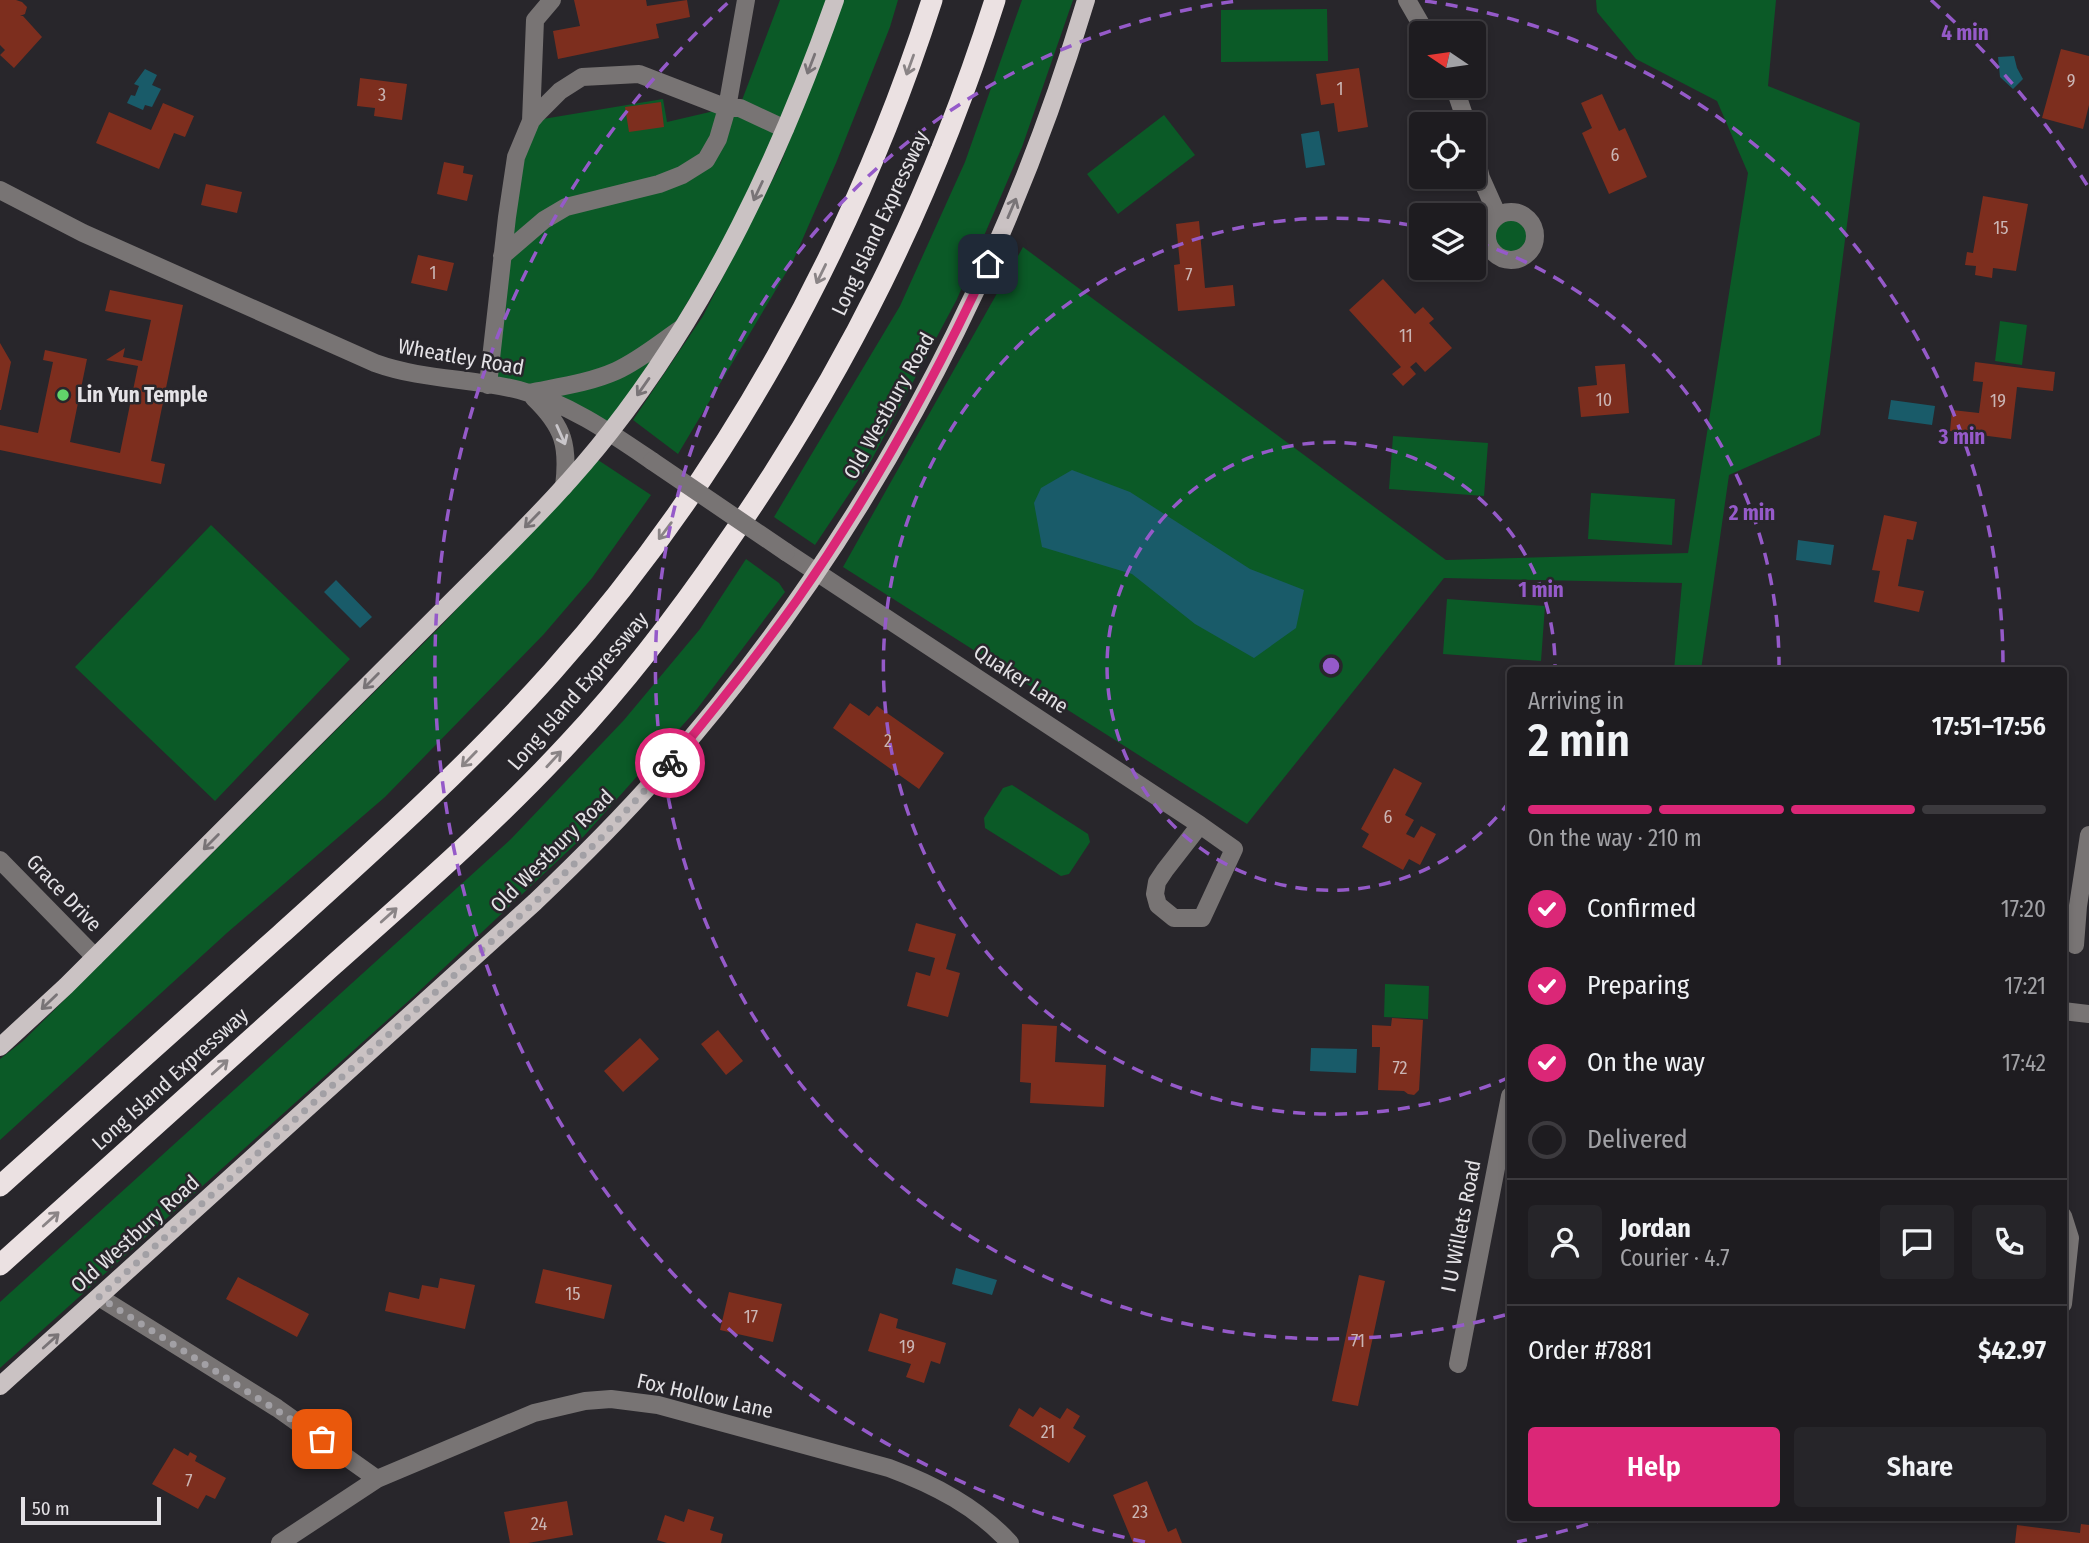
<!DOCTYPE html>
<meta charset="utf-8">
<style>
:root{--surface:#1e1c20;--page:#262529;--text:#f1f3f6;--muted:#a1a1a5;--line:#3c3a3e;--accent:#db2777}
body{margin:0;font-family:"Fira Sans Condensed",sans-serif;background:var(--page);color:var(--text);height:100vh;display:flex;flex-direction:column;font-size:26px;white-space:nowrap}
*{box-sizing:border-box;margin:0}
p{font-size:23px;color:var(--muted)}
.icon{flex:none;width:38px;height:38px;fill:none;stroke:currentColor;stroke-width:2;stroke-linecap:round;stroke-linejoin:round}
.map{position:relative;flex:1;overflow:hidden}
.side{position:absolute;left:1507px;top:667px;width:560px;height:854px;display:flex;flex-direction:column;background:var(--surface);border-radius:7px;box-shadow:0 4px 10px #0003,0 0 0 2px var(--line)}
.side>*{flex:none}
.needle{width:46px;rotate:283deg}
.controls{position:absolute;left:1409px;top:21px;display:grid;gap:14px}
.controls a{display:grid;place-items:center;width:77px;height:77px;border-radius:7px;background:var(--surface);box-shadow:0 4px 10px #0003,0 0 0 2px var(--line);font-size:35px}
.scale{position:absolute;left:21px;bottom:18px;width:140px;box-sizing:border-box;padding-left:7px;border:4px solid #e4e2e6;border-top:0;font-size:19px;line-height:24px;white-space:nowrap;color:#e4e2e6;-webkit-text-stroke:5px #28262b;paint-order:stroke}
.pin{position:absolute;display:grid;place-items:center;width:60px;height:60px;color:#fff;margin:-30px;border-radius:14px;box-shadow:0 4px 10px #0006}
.courier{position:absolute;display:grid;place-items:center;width:70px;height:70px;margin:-35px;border:5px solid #db2777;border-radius:50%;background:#fff;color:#222;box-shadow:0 2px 9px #0007}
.headline em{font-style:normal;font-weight:600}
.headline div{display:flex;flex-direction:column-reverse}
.headline{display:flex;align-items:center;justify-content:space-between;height:119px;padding:0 21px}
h1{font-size:46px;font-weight:600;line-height:52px}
.bar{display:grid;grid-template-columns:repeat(4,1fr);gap:10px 7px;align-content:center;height:84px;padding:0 21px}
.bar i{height:9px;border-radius:5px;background:var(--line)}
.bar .current{background:var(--accent)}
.bar p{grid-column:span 4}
.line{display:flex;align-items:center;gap:18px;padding:0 21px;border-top:2px solid var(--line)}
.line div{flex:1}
.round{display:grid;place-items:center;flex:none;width:74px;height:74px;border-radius:7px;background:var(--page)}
ol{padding:0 21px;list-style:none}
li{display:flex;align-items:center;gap:21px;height:77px}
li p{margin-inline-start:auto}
li .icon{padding:7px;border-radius:50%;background:var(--accent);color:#fff;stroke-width:4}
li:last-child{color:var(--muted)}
li i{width:38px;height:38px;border:4px solid var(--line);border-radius:50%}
.action{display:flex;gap:14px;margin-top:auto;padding:14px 21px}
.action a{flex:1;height:80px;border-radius:7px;background:var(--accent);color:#fff;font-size:28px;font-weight:600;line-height:80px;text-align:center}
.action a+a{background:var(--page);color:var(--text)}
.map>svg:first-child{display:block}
.green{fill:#0b5a27}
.water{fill:#195b69}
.building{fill:#7d2e1e}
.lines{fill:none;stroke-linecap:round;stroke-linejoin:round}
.minor{stroke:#787474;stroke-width:18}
.major{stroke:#cac2c3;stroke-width:18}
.highway{stroke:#ebe1e2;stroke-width:21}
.minor-bridge{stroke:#787474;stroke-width:18}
.oneway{stroke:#797477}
.oneway2{stroke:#8a8486}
.oneway3{stroke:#c9c6ca}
.done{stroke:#a2a0a5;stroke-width:7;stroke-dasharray:0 12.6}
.route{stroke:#db2777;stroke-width:9}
.ring{fill:none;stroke:#955ac9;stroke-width:3.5;stroke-dasharray:12 9}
.poi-dot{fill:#61d46a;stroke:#28262b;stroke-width:2.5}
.labels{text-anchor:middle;stroke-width:5;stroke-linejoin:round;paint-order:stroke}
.number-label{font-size:18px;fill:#cab5b4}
.street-label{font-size:21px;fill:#e4e2e6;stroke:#28262b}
.poi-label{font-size:21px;font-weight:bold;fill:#e4e2e6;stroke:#28262b;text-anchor:start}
.centre{fill:#955ac9;stroke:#28262b;stroke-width:3.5}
.ring-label{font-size:21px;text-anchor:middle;font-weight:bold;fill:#955ac9;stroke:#28262b;stroke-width:5;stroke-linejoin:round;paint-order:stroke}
</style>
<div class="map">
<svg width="2089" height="1543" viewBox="0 0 2089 1543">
<rect width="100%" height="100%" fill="#28262b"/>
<path class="green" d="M 780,0 L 835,0 L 769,166 L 610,432 L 488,385 L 507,217 L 531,121 L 663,99 L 667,122 L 727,108 L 739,108 Z
M 844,0 L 898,0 L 890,27 L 836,163 L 793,261 L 678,454 L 633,420 L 703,316 L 780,165 Z
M 1022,0 L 1073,0 L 1022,147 L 957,299 L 871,461 L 815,545 L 774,517 L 900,306 L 965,162 Z
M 1596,0 L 1776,0 L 1768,86 L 1860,123 L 1820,435 L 1729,475 L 1701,670 L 1674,670 L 1682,583 L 1444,578 L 1247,824 L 843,567 L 1023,247 L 1446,560 L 1688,553 L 1748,173 L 1717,101 L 1636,59 L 1597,12 Z
M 1327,9 L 1328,61 L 1221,62 L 1221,10 Z
M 1164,115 L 1195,155 L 1118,214 L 1087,174 Z
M1495 236a16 16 0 1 1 32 0a16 16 0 1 1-32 0Z
M 2000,321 L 2027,325 L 2022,365 L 1995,361 Z
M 1393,436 L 1488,443 L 1484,496 L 1389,489 Z
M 598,460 L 651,495 L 592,578 L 544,634 L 385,797 L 228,932 L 0,1140 L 0,1059 L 23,1041 L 437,630 Z
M 1591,493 L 1675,499 L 1672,545 L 1588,539 Z
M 211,525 L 350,659 L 215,801 L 75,667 Z
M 746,559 L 779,583 L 785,592 L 697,709 L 584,836 L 414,996 L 0,1368 L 0,1302 L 511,839 L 624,720 L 700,629 Z
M 1447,599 L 1545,606 L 1541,661 L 1443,654 Z
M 1012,785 L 1088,834 L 1090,842 L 1069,874 L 1061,876 L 985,828 L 984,818 L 1003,788 Z
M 1385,984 L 1429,986 L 1428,1019 L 1384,1017 Z"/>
<path class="water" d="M 2014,56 L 2017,68 L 2023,79 L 2013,89 L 2000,77 L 1998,57 Z
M 145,69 L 157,75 L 152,85 L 161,89 L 152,107 L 145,105 L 143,110 L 127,103 L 131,95 L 135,96 L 139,86 L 134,84 Z
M 1319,131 L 1325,165 L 1306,168 L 1301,134 Z
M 1891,400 L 1935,406 L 1932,425 L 1888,419 Z
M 1072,470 L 1130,492 L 1250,569 L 1304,590 L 1296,628 L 1254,658 L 1195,624 L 1132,574 L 1042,547 L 1034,503 L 1041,488 Z
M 1798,540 L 1834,545 L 1831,565 L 1796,560 Z
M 336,580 L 372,617 L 360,628 L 324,592 Z
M 1311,1048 L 1357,1049 L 1356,1073 L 1310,1071 Z
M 956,1268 L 997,1280 L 992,1295 L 952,1284 Z"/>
<path class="building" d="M 0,0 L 16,0 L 22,2 L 27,7 L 25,14 L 20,16 L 23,16 L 42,37 L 14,68 L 0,55 L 5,50 L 0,45 Z
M 574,0 L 646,0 L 647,6 L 687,0 L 690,17 L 656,24 L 659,38 L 558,59 L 553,31 L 580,26 Z
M 2061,49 L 2089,56 L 2089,105 L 2083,129 L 2042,118 Z
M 1359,68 L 1368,127 L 1338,132 L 1334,103 L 1321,105 L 1316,74 Z
M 360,78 L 407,84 L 402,120 L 374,116 L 375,108 L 357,106 Z
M 1602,94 L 1619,131 L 1625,128 L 1647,177 L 1609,194 L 1582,133 L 1592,128 L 1581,103 Z
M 661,102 L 664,127 L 629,132 L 625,107 Z
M 163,103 L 194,116 L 185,137 L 174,133 L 159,169 L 96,143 L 109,112 L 151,130 Z
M 444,162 L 464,166 L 463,173 L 473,175 L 467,201 L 437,194 Z
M 206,184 L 242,192 L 237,213 L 201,205 Z
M 1983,196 L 2028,204 L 2016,271 L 1993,268 L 1992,278 L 1975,275 L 1976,266 L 1965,265 L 1967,252 L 1973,253 Z
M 1199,221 L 1205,288 L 1233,285 L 1235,306 L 1178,311 L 1174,265 L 1180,264 L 1176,224 Z
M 418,255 L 454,263 L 447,291 L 411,283 Z
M 1383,279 L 1415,314 L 1423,307 L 1434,319 L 1429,323 L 1452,348 L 1425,372 L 1416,362 L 1410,367 L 1416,374 L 1403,386 L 1392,374 L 1401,367 L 1349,310 Z
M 110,290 L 183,305 L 151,461 L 165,464 L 161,484 L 0,450 L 0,425 L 38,433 L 53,362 L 43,360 L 45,350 L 87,359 L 70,442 L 120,453 L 138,366 L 106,360 L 125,348 L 123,357 L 142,361 L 151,320 L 105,311 Z
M 0,343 L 11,362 L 1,410 L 0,410 Z
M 1975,362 L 2055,372 L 2053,391 L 2017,387 L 2011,439 L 1950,431 L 1952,410 L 1979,413 L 1983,382 L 1973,381 Z
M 1625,364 L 1629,413 L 1581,417 L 1578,387 L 1597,385 L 1595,366 Z
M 1884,515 L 1917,522 L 1913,540 L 1907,539 L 1898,586 L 1924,591 L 1919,612 L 1874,602 L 1880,571 L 1872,570 Z
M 850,703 L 869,716 L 877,706 L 944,753 L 919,789 L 833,728 Z
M 1394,768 L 1422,783 L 1405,815 L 1414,820 L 1406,834 L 1414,838 L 1421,826 L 1436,834 L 1420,865 L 1409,859 L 1403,870 L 1362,847 L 1369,834 L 1361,829 Z
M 916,923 L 956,934 L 946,969 L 960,973 L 948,1017 L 907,1006 L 916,972 L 930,976 L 935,958 L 908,951 Z
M 1392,1018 L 1423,1020 L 1419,1090 L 1414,1095 L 1408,1094 L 1404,1091 L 1378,1090 L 1380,1047 L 1372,1047 L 1372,1025 L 1391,1026 Z
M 1022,1024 L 1057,1026 L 1055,1062 L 1106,1065 L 1104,1107 L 1030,1103 L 1031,1083 L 1020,1082 Z
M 718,1030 L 743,1061 L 726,1075 L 701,1044 Z
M 640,1038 L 659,1059 L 623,1092 L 604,1071 Z
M 543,1269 L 612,1285 L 604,1319 L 535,1303 Z
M 1359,1275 L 1385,1281 L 1358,1406 L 1332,1401 Z
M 238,1277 L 309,1314 L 297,1337 L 226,1299 Z
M 440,1278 L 475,1285 L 465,1329 L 385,1311 L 389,1292 L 419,1299 L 422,1285 L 438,1288 Z
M 729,1292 L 782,1304 L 773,1342 L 720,1330 Z
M 880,1313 L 898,1319 L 896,1328 L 946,1343 L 940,1364 L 931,1361 L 924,1383 L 906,1377 L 911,1364 L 868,1351 Z
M 1040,1407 L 1060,1419 L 1067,1408 L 1080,1416 L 1073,1428 L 1086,1436 L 1069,1463 L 1009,1426 L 1019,1408 L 1033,1417 Z
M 174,1448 L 188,1456 L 190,1452 L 197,1456 L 195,1461 L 226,1478 L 215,1499 L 206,1495 L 198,1509 L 152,1484 Z
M 1147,1481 L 1168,1532 L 1176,1528 L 1182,1543 L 1133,1543 L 1113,1495 Z
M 567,1501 L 573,1535 L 528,1543 L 510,1543 L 504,1512 Z
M 688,1509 L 714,1517 L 710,1530 L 723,1534 L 721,1543 L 667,1543 L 657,1540 L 665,1515 L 684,1522 Z
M 2081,1524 L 2089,1525 L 2089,1543 L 2015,1543 L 2017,1525 L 2080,1533 Z"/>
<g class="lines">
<path class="minor" d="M 1407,0 L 1426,33
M 1454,86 L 1467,124
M 531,121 L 535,20 L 552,0
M 1474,149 L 1481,178 L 1498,216
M 0,190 L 83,233 L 375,363 C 422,380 471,378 519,390 C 568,403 611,433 652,461
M1487 236a24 24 0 1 1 48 0a24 24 0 1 1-48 0Z
M 502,256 L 544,220 L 566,207 L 659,184 L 682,175 L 706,160 L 718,139 L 727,108 L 740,108 L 785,129
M 488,385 L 507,217 L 516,157 L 531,121 L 536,115 L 560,91 L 582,77 L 639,74 L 727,108 L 746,0
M 529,393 C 558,387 589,383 616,371 C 640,360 660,343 682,328
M 534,398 C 564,427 569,446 564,487
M 786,552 L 1200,825 L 1234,849 L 1202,918 L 1174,918 L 1158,905 L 1155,894 L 1157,882 L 1165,870 L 1200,825
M 0,860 L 95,957
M 2075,945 L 2078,906 L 2089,835
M 2063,1011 L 2089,1014
M 2063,1216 L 2070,1238 L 2063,1304
M 99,1297 L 277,1408 L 377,1479
M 1458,1364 L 1510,1096
M 280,1543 L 377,1479 L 534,1413 L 585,1401 L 611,1399 L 658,1405 L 889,1468 C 935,1485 977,1507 1010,1543"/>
<path class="major" d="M 0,1047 L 66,986 L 495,558 C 535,518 575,477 610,432 C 711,303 781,154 835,0
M 0,1386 L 535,902 C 578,861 620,819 659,775 C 857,553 1001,284 1086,0"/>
<path class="highway" d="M 0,1186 C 94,1102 187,1018 281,934 C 374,850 468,766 552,672 C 725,478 853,246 932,0
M 0,1265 C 110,1166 220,1067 330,968 C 412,895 495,823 569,743 C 627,681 679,613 727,543 C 846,372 932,199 995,0"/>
<path class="minor-bridge" d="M 652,461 L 786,552"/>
</g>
<defs><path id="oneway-shaft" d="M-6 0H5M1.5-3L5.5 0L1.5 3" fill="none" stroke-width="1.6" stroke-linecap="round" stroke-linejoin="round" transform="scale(1.75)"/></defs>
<g class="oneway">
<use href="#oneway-shaft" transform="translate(811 64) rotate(111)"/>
<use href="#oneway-shaft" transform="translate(758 191) rotate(115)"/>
<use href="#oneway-shaft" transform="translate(1012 208) rotate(-67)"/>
<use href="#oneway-shaft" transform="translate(643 387) rotate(125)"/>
<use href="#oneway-shaft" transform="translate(532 520) rotate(134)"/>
<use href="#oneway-shaft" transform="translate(371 681) rotate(135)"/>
<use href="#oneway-shaft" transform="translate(211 842) rotate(135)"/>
<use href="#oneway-shaft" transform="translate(49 1002) rotate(136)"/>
<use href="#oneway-shaft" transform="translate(51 1341) rotate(-42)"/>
</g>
<g class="oneway2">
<use href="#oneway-shaft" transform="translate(910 65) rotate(110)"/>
<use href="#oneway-shaft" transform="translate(821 274) rotate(116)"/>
<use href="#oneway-shaft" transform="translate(665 531) rotate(127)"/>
<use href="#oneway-shaft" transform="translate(469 759) rotate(134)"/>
<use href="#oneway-shaft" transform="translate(554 759) rotate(-47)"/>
<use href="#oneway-shaft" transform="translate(389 915) rotate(-42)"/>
<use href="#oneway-shaft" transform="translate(220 1067) rotate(-42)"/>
<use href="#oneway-shaft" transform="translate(51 1219) rotate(-42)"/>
</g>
<use class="oneway3" href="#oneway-shaft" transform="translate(561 435) rotate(66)"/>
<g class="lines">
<path class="done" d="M 322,1439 L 99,1297 L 535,902 L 601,838 L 670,763"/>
<path class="route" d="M 670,763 C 714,710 757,656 797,600 C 871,494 934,381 988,264"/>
</g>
<g class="ring">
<path d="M1510 801A224 224 0 1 1 1555 670"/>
<path d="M1510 1077A448 448 0 1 1 1420 227M1477 242A448 448 0 0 1 1779 670"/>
<path d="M1505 1315A672 672 0 1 1 1237 1M1425 1A672 672 0 0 1 2003 666"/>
<path d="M1608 1518A896 896 0 0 1 1517 1542M1145 1542A896 896 0 0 1 731 0M1931 0A896 896 0 0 1 2087 185"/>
</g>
<circle class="poi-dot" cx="63" cy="395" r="7"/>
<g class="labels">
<g class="number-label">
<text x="2071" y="87">9</text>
<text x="1340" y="95">1</text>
<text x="382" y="101">3</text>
<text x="1615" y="161">6</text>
<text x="2001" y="234">15</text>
<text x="433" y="279">1</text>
<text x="1189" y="281">7</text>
<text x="1406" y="342">11</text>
<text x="1604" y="406">10</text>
<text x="1998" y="407">19</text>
<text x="888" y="747">2</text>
<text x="1388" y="823">6</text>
<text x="1400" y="1074">72</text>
<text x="573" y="1300">15</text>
<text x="751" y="1323">17</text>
<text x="1358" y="1347">71</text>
<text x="907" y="1353">19</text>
<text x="1048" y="1438">21</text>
<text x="189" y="1487">7</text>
<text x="1140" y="1518">23</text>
<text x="539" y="1530">24</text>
</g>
<g class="street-label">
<text transform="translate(880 223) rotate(-65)" y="7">Long Island Expressway</text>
<text transform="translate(461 357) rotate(10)" y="7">Wheatley Road</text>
<text transform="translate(889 406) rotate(-61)" y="7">Old Westbury Road</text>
<text transform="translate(1021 679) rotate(33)" y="7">Quaker Lane</text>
<text transform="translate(578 691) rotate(-49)" y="7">Long Island Expressway</text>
<text transform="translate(552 851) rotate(-45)" y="7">Old Westbury Road</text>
<text transform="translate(64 893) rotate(46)" y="7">Grace Drive</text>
<text transform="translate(170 1079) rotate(-42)" y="7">Long Island Expressway</text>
<text transform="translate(1461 1226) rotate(-79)" y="7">I U Willets Road</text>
<text transform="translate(135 1234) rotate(-42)" y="7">Old Westbury Road</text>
<text transform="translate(705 1396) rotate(13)" y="7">Fox Hollow Lane</text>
</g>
<g class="poi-label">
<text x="77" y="402">Lin Yun Temple</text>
</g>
</g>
<circle cx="1331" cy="666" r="10" class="centre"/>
<g class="ring-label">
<text x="1965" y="40">4 min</text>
<text x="1962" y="444">3 min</text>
<text x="1752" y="520">2 min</text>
<text x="1541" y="597">1 min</text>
</g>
</svg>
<div class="controls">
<a><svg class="needle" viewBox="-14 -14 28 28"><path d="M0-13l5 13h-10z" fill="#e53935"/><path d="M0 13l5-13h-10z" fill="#a1a1a5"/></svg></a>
<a><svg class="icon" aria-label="locate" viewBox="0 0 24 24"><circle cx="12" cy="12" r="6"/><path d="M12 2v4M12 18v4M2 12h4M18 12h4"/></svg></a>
<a><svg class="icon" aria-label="layers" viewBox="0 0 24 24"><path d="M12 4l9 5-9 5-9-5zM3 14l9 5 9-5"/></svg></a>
</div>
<div class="scale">50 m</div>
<div class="pin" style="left:322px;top:1439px;background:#ea580c"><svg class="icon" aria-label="bag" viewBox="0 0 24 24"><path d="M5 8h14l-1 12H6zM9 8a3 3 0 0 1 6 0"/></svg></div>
<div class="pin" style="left:988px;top:264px;background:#1f2937"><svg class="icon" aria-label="home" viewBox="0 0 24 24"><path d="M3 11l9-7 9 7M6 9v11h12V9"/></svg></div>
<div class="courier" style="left:670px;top:763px"><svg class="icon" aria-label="bike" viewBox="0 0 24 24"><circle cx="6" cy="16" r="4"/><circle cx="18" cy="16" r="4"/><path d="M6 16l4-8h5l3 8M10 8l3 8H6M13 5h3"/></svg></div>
<section class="side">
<div class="headline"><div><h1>2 min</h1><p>Arriving in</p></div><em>17:51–17:56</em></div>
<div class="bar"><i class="current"></i><i class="current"></i><i class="current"></i><i></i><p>On the way · 210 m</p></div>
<ol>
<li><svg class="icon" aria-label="check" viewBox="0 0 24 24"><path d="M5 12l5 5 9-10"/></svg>Confirmed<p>17:20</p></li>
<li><svg class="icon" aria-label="check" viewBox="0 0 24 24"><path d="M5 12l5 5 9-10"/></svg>Preparing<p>17:21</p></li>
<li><svg class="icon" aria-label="check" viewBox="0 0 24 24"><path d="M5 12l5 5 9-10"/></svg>On the way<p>17:42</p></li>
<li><i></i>Delivered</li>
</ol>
<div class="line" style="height:126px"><a class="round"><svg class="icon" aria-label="person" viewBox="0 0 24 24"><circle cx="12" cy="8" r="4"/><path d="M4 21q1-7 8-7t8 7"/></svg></a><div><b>Jordan</b><p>Courier · 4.7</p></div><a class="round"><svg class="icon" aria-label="chat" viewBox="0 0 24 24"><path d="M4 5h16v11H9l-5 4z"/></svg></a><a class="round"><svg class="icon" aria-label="phone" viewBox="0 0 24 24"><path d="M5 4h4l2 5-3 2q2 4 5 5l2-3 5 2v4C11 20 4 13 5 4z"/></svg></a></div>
<div class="line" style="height:91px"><div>Order #7881</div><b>$42.97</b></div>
<div class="action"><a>Help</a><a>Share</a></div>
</section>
</div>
